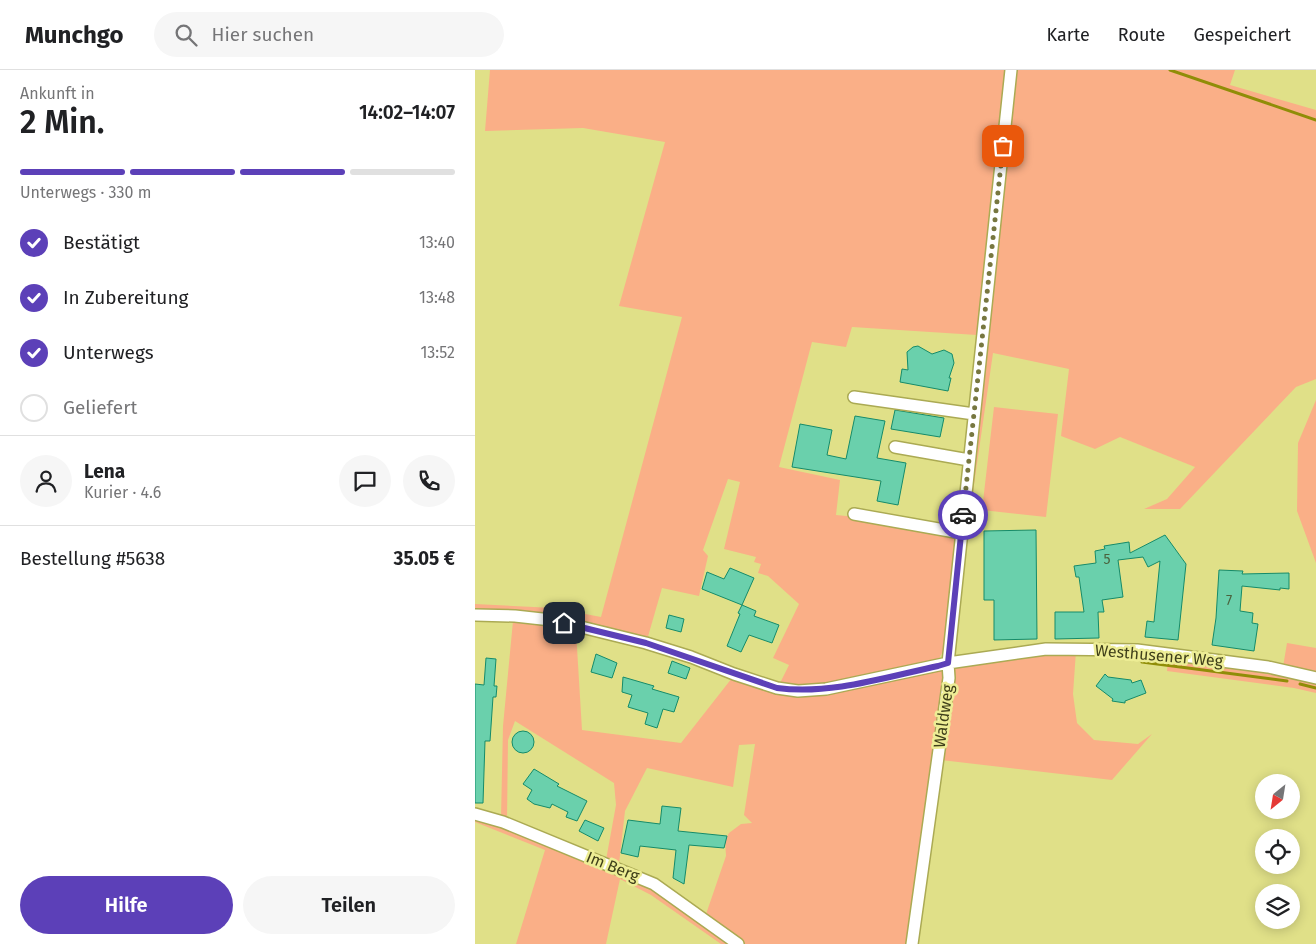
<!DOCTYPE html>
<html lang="de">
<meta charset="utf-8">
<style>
:root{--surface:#fff;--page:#f6f6f6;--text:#202124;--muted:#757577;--line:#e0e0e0;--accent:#5c40b8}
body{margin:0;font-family:"Fira Sans",sans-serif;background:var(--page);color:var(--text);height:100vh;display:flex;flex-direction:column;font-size:19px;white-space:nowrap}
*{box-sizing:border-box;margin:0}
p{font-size:16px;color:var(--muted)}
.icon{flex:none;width:28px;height:28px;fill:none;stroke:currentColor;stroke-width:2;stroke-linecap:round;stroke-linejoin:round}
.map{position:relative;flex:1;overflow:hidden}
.side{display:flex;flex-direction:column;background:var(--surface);width:475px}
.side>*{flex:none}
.needle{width:32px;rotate:210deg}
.fabs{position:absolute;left:780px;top:704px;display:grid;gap:10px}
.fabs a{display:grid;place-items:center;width:45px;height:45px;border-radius:50%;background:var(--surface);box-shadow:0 2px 12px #0003;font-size:25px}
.pin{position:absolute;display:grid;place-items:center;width:42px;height:42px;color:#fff;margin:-21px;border-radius:10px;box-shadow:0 2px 8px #0006}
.courier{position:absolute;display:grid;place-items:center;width:50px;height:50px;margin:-25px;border:4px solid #5c40b8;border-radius:50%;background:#fff;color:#222;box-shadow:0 1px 6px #0007}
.headline em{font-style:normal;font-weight:600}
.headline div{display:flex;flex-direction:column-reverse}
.headline{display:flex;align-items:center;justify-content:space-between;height:85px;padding:0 20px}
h1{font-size:32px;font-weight:600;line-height:38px}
.bar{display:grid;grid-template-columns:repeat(4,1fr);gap:8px 5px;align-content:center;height:60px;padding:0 20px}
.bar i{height:6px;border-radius:4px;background:var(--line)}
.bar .selected{background:var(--accent)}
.bar p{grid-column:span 4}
.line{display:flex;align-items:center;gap:12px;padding:0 20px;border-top:1px solid var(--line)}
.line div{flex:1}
.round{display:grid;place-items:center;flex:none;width:52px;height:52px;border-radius:26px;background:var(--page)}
ol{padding:0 20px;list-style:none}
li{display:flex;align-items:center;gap:15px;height:55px}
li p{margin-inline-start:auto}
li .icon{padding:5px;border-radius:50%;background:var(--accent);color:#fff;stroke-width:4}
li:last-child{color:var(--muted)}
li i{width:28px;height:28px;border:2px solid var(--line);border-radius:50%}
.primary-button{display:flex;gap:10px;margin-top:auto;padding:10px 20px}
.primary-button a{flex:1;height:58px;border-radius:30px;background:var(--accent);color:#fff;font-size:20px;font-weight:600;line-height:58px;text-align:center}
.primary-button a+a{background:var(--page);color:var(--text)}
header{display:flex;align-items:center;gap:30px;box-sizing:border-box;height:70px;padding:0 25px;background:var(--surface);border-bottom:1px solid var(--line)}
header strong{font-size:24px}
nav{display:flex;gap:28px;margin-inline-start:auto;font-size:18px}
.search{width:350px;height:45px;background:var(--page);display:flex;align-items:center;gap:12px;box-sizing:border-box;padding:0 18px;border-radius:28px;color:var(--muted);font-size:19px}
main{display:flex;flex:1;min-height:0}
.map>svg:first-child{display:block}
.green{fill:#faaf87}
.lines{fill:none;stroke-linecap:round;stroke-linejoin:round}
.stream{stroke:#908d07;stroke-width:3}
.building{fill:#6ad0ac;stroke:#158b6a}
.minor-casing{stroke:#abaa53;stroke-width:14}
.minor{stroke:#fff;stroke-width:11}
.done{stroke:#777740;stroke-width:5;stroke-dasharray:0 9}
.route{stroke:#5c40b8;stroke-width:6}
.labels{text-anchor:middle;stroke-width:5;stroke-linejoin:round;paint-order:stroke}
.number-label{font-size:14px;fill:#4a633e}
.street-label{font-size:16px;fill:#3f3f1a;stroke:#eded95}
</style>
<header>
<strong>Munchgo</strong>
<div class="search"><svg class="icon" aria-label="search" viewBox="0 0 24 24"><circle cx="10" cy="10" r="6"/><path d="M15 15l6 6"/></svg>Hier suchen</div>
<nav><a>Karte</a><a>Route</a><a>Gespeichert</a></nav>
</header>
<main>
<section class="side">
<div class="headline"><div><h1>2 Min.</h1><p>Ankunft in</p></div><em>14:02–14:07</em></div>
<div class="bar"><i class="selected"></i><i class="selected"></i><i class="selected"></i><i></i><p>Unterwegs · 330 m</p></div>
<ol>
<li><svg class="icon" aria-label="check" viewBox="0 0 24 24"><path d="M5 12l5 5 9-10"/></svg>Bestätigt<p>13:40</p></li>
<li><svg class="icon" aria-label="check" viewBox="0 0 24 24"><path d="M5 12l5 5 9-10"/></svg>In Zubereitung<p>13:48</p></li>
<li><svg class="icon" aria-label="check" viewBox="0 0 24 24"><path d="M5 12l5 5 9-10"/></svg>Unterwegs<p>13:52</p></li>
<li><i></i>Geliefert</li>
</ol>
<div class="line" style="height:90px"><a class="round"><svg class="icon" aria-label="person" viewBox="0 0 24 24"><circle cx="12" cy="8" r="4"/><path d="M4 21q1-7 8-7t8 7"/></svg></a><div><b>Lena</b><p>Kurier · 4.6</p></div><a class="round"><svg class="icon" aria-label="chat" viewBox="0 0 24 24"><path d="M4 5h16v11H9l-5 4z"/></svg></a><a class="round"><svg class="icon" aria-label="phone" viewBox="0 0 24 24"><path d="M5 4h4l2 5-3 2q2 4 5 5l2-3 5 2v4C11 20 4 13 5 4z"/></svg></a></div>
<div class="line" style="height:65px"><div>Bestellung #5638</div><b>35.05 €</b></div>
<div class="primary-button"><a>Hilfe</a><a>Teilen</a></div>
</section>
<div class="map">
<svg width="841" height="874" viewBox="0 0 841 874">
<rect width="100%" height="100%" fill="#e0e088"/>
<path class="green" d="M 15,0 L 534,0 L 502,265 L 377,257 L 371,277 L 337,272 L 304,397 L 365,410 L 361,445 L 483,457 L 471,576 L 462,592 L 350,615 L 304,615 L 314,595 L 298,588 L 324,534 L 293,506 L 283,503 L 286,494 L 279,492 L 281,487 L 249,479 L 265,412 L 253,409 L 228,480 L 233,486 L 224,526 L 187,518 L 172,570 L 0,541 L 0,534 L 79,538 L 126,547 L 207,247 L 144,236 L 190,72 L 108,58 L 10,61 Z
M 539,0 L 760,0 L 755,15 L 841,40 L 841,309 L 821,317 L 705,439 L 669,439 L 692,429 L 720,397 L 645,367 L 620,379 L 586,366 L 594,299 L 518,283 L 493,456 Z
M 841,330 L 841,493 L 822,441 L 823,373 Z
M 519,337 L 583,344 L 571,447 L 507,440 Z
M 38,551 L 75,554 L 101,561 L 107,660 L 206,673 L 257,608 L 301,621 L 466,600 L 470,603 L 434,874 L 267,874 L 230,847 L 251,786 L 250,770 L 254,763 L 266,754 L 277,753 L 269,745 L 280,674 L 264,675 L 258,717 L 172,698 L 150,741 L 144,794 L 131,790 L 141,735 L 139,713 L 40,651 L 33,670 L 32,750 L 26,748 L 28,656 Z
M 812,573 L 841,578 L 841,603 L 808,597 Z
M 601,581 L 598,624 L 602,653 L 619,670 L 663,674 L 677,664 L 637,710 L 466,690 L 479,597 L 566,583 Z
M 693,588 L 807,606 L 841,613 L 841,623 L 819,618 L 692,601 Z
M 0,748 L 176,816 L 258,874 L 246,874 L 176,825 L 145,809 L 131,874 L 41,874 L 70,780 L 0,752 Z"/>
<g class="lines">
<path class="stream" d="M 695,0 L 841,50
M 667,592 L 812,611
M 825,614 L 841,618"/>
</g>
<path class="building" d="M 443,276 L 457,284 L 469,280 L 477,284 L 479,293 L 474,308 L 476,308 L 473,321 L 425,312 L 427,299 L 433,300 L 432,282 L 438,277 Z
M 420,340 L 469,348 L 465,367 L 416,359 Z
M 380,346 L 410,351 L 402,388 L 431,393 L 423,435 L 402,431 L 406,411 L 317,397 L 325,354 L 357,360 L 352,385 L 371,389 Z
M 561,460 L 562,569 L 519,570 L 519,530 L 509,530 L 509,461 Z
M 690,465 L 711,494 L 703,570 L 670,567 L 672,551 L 679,552 L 685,491 L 673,497 L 668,487 L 643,490 L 648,527 L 627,530 L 629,542 L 623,542 L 624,568 L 580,569 L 580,542 L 609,542 L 604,507 L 601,507 L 599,496 L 621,493 L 620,481 L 630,479 L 629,476 L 654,472 L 655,483 Z
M 255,498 L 279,508 L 267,535 L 281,541 L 279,546 L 304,555 L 297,573 L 274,565 L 266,582 L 252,576 L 265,544 L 263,543 L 267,535 L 227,519 L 232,502 L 249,509 Z
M 744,500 L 768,501 L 767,504 L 814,503 L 814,519 L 805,518 L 805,520 L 767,516 L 765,541 L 778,543 L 777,553 L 783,554 L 779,581 L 737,575 L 741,548 Z
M 194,545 L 209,549 L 206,562 L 191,558 Z
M 121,584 L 142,593 L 137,608 L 116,602 Z
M 11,588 L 21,589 L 19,616 L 22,616 L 21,627 L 18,627 L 15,671 L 10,671 L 8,733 L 0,733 L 0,614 L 9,615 Z
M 197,591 L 215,598 L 211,609 L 193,603 Z
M 630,604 L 633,607 L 656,610 L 657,613 L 666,610 L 671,623 L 650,631 L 650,633 L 637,631 L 638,629 L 621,616 Z
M 148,607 L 179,616 L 177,619 L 204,627 L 199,642 L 188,639 L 182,658 L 170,654 L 173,643 L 153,637 L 157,625 L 147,622 Z
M37 672a11 11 0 1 1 22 0a11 11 0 1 1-22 0Z
M 59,699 L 84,714 L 82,716 L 112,731 L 102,751 L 91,747 L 93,742 L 77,734 L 75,738 L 59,734 L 52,729 L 57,720 L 48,714 Z
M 187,736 L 206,738 L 203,761 L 252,766 L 249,778 L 214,775 L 209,814 L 198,808 L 201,780 L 165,776 L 163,787 L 146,783 L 153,750 L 185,754 Z
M 110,750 L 129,758 L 123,771 L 104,761 Z"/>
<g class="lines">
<defs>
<path id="minor" d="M 379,327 L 499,344
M 420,377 L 494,390
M 379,444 L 486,463
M 0,545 L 40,546 L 76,550 L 102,556 L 171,573 L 216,587 L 259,604 L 302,618 L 323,621 L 351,619 L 473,593 L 571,579 L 662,580 L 793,597 L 841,608
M 0,744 L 28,752 L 179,814 L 263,874
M 437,874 L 474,608 L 473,593 L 536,0"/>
</defs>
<use href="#minor" class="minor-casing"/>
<use href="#minor" class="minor"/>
</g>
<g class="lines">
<path class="done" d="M 488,445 L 528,76"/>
<path class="route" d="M 89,553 L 171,573 L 302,618 C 356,625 411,607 463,596 L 473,593 L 488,445"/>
</g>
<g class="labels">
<g class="number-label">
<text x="632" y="494">5</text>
<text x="754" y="535">7</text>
</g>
<g class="street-label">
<text transform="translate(684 585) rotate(5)" y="6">Westhusener Weg</text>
<text transform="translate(468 646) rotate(-82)" y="6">Waldweg</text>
<text transform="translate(138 796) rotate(22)" y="6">Im Berg</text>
</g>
</g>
</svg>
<div class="fabs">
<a><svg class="needle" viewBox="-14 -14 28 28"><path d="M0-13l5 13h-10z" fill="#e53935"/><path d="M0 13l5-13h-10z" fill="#757577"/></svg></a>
<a><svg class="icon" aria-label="locate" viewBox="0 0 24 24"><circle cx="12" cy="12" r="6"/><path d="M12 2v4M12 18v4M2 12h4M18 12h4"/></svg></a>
<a><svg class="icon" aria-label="layers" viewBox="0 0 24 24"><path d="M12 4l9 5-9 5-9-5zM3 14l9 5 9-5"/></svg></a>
</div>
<div class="pin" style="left:528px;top:76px;background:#ea580c"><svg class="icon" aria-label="bag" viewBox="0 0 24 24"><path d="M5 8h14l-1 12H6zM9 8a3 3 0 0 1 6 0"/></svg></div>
<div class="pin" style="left:89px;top:553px;background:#1f2937"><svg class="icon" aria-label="home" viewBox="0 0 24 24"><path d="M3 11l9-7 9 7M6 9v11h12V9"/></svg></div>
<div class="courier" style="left:488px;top:445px"><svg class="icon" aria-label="car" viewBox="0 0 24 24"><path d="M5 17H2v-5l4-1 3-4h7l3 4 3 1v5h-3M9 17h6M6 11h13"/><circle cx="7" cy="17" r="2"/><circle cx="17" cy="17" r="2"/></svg></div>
</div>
</main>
